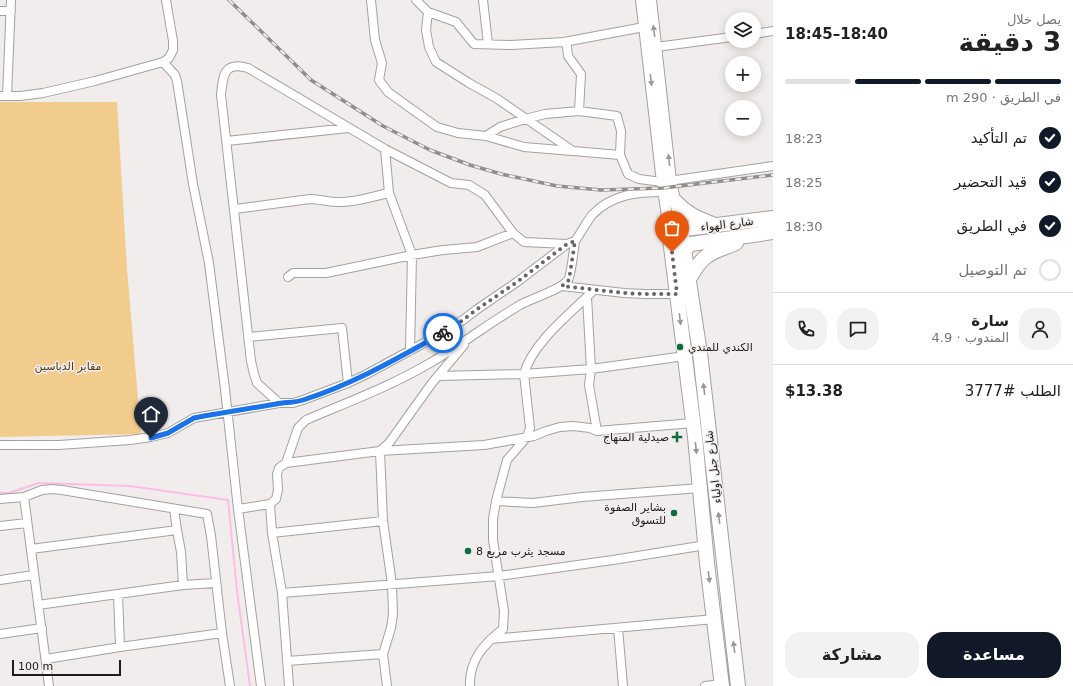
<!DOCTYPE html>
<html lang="ar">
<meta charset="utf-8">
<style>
:root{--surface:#fff;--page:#f2f2f2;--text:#222;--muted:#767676;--line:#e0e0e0;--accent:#111827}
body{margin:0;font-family:"DejaVu Sans",Vazirmatn,sans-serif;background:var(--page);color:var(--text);direction:rtl;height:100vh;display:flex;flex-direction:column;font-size:15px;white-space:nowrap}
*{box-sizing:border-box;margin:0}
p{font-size:13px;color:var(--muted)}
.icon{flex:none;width:22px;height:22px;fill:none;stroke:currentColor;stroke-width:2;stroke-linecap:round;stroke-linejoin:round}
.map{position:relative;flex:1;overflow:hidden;direction:ltr}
.drawer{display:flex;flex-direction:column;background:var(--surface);width:300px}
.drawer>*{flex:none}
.tools{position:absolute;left:725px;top:12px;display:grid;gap:8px}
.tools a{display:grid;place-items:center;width:36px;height:36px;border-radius:50%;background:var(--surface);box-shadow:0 2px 10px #0003;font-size:20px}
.scale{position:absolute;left:12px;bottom:10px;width:109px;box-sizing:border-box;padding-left:4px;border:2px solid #1d1b1b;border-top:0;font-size:11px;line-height:14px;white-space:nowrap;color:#1d1b1b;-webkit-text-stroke:3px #f1edec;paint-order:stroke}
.pin{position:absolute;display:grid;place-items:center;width:34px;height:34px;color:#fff;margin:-41px -17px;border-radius:50% 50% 50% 0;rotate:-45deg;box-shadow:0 0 4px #0007}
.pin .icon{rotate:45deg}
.courier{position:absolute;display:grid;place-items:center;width:40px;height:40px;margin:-20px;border:3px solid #1a73e8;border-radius:50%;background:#fff;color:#222;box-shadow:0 1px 5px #0007}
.head em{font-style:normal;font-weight:800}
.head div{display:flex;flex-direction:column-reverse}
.head{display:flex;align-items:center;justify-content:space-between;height:68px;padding:0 12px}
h1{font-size:26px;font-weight:800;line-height:30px}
.bar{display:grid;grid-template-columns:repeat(4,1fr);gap:6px 4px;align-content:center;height:48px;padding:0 12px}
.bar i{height:5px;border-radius:3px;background:var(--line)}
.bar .current{background:var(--accent)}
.bar p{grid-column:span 4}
.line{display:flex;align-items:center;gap:10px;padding:0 12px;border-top:1px solid var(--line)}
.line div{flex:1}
.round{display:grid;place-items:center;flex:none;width:42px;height:42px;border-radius:16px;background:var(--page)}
ol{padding:0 12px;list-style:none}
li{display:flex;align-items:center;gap:12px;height:44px}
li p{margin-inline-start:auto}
li .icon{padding:4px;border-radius:50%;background:var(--accent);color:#fff;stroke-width:4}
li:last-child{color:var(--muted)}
li i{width:22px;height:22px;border:2px solid var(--line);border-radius:50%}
.button{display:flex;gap:8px;margin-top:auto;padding:8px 12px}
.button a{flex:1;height:46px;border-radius:16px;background:var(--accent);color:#fff;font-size:16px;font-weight:800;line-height:46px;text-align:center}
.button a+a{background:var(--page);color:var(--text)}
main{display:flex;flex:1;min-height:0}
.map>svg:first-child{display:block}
.green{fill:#f1cc8d}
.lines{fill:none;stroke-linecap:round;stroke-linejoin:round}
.stream{stroke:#fcbde7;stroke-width:2}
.minor-casing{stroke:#a5a1a0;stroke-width:10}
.tertiary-casing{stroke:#a5a1a0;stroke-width:12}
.trunk-casing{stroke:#a5a1a0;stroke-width:16}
.minor{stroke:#fff;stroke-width:8}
.tertiary{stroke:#fff;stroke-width:10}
.trunk{stroke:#fff;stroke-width:14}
.rail-casing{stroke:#908d8d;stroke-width:3.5}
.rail{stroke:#f1edec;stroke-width:2;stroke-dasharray:6;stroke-linecap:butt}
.oneway{fill:#999898}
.done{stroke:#676464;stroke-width:4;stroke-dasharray:0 7.2}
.route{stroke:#1a73e8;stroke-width:5}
.poi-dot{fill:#0e6c40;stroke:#f1edec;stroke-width:1.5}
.labels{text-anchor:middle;stroke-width:3;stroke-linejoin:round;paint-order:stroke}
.street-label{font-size:11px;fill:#1d1b1b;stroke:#f1edec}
.poi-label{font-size:11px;fill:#1d1b1b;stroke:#f1edec;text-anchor:start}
.park-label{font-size:11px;fill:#4b3815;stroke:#f1edec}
</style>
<main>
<section class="drawer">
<div class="head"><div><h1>3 دقيقة</h1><p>يصل خلال</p></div><em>18:40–18:45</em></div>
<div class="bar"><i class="current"></i><i class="current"></i><i class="current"></i><i></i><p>في الطريق · 290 m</p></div>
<ol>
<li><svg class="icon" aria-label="check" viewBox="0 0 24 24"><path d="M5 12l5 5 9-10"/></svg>تم التأكيد<p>18:23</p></li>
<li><svg class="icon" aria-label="check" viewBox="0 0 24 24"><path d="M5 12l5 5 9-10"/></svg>قيد التحضير<p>18:25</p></li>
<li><svg class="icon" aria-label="check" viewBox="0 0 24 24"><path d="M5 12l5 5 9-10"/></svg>في الطريق<p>18:30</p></li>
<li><i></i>تم التوصيل</li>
</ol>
<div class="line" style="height:72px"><a class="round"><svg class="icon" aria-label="person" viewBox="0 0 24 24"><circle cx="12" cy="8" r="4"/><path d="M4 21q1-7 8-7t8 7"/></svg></a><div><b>سارة</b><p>المندوب · 4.9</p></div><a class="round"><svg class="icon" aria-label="chat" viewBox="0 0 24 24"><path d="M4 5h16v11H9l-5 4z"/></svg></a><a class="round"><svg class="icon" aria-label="phone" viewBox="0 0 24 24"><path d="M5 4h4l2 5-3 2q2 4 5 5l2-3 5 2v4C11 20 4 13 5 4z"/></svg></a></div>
<div class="line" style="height:52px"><div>الطلب #3777</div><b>$13.38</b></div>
<div class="button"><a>مساعدة</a><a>مشاركة</a></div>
</section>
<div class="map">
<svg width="773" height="686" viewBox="0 0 773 686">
<rect width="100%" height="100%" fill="#f1edec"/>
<path class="green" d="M 0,102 L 117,102 L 127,269 L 141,434 L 0,437 Z"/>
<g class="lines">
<path class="stream" d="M 0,493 L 9,493 L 39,483 L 130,486 L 228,500 L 237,591 L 250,686"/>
<defs>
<path id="minor" d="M 371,0 L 375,40 L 382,63 L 379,80 L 388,92 L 413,110 L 437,127 L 458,133 L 486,136 L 524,147 L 572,151
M 416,0 L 428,12 L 456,22 L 474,44 L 511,45 L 564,42 L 644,27
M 483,0 L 488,44
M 0,11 L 11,11
M 428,12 L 426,30 L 429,47 L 436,62 L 469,83 L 496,98 L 573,151 L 620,155 L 628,174 L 639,179 L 662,182 L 773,166
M 754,34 L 773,31
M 564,42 L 567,46 L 568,56 L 581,74 L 579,111 L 617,116 L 621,131 L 620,155
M 656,47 L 732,37
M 163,62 L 175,75 L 177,81 L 193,184 L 209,263 L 225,389 L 238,509 L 261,686
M 0,96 L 20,96 L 43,93 L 95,81 L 163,62 L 169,58 L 173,50 L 173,41 L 166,0
M 7,96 L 11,0
M 486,136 L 500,127 L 525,119 L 545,114 L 579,111
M 227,141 L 348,128
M 385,149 L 389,193 L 412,255 L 410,351
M 235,209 L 310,199 C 321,199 332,203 342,202 C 358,202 374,196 389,193
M 288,277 L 293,273 L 326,273 L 412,255 L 443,250 L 477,247 L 513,233
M 562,286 L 624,293 L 645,294 L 677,294
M 587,297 L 591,369 L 589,385 L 597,431
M 248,337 L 342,328 L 348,383
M 438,376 L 524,374 L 591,369 L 685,356
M 279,403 L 257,383 L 254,374 L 251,361 L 221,95 C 223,75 224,61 248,68 L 385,149 L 451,183 L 469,185 L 485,195 L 513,233 L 524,242 L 567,244
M 0,445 L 59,445 L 130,440 L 151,437 L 168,433 L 194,418 L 279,403 L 293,403 L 303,400 L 348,383 L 365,375 L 424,343 L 463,320 L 476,310 L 517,282 L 567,244 L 575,241 C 581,233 586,223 592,215 C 612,194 637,192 664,192
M 286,463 L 380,451 L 484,445 L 534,436 L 546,431 L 560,427 L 573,426 L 590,428 L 597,431 L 693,423
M 24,497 L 49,686
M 0,499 L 24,497 L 42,490 L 52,489 L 62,490 L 207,514 L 211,536 L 222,633 L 230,686
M 496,501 L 533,503 L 582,497 L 700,488
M 270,504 L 272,533 L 282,593 L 289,686
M 174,509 L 177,530
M 238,509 L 270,504 L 276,499 L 278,490 L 277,474 L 279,468 L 286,463 L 298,428 L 306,420 C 348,402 391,386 430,363 C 461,345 489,323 520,305 C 530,299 563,289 568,280 C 571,276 574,248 575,241
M 0,526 L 27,523
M 272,533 L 383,521
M 31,549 L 177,530 L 181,552 L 183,585
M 0,580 L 34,575
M 282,593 L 499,576 L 613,560 L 706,545
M 118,594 L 120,647
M 38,605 L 183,585 L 216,583
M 618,628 L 623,686
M 0,634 L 42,628
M 491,639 L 715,619
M 46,659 L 120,647 L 222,633
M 287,661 L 383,654
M 387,686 L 383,654 L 391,628 L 393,614 L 392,584 L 383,521 L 380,451 L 389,443 L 432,383 L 464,345
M 470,686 C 469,660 484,644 503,629 L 504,611 L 493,540 L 493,519 L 496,501 L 507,460 L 527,437 L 530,428 L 524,374 C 532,343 572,312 594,290
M 705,686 L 722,684"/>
<path id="tertiary" d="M 641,0 L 662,182 L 669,231
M 651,0 L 671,181 L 681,230"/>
<path id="trunk" d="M 674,200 C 688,215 697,218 715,225
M 681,230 L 700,353 L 738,686
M 685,249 L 691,244 L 773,232
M 689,279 C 694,271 699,261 707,256 C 715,250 727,247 736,243
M 722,686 L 707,563 L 695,437 L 669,231 L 773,218"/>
</defs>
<use href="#minor" class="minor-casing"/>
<use href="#tertiary" class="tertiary-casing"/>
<use href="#trunk" class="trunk-casing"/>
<use href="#minor" class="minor"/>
<use href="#tertiary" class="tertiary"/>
<use href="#trunk" class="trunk"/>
<defs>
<path id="rail" d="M 229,0 L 311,80 L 383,126 L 430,150 L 470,165 L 501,174 L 557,186 L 601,190 L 663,188 L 773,175"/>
</defs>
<use href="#rail" class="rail-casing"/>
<use href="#rail" class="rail"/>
</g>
<defs><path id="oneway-solid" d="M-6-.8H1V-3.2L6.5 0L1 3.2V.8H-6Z"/></defs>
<g class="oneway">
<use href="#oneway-solid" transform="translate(654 31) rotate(-97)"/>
<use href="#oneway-solid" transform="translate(651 80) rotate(83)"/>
<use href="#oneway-solid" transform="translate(669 160) rotate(-96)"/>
<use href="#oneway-solid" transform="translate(680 319) rotate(83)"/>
<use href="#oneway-solid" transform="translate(704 389) rotate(-97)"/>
<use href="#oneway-solid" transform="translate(696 448) rotate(84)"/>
<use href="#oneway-solid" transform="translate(719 518) rotate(-97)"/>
<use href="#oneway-solid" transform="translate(709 577) rotate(83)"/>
<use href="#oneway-solid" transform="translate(734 647) rotate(-97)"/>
</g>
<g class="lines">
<path class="done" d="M 443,333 L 463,320 L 476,310 L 517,282 L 567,244 L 575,241 L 569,280 L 562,286 L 624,293 L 645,294 L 677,294 L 672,252"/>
<path class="route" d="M 151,438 L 168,433 L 194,418 L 204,416 C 228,412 252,408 276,404 C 285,402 294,403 303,400 C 353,384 398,358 443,333"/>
</g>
<g class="poi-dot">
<circle cx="680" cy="347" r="4"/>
<path d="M675 431h4v4h4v4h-4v4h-4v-4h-4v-4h4z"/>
<circle cx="674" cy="513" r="4"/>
<circle cx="468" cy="551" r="4"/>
</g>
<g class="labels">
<g class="street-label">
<text transform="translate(727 224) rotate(-7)" y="4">شارع الهواء</text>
<text transform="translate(713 467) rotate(-97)" y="4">شارع جبل اولياء</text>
</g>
<g class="poi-label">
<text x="688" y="351">الكندي للمندي</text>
<text x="669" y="441" text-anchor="end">صيدلية المنهاج</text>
<text x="666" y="511" text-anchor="end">بشاير الصفوة<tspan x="666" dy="13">للتسوق</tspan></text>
<text x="476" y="555">مسجد يثرب مربع 8</text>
</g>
<g class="park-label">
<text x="68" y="370">مقابر الدباسين</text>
</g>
</g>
</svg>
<div class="tools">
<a><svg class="icon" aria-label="layers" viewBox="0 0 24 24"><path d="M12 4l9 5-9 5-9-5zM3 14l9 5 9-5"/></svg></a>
<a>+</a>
<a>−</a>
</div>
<div class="scale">100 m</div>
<div class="pin" style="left:672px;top:252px;background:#ea580c"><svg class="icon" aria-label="bag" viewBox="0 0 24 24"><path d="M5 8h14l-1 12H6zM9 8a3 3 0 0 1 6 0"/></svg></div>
<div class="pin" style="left:151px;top:438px;background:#1f2937"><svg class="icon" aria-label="home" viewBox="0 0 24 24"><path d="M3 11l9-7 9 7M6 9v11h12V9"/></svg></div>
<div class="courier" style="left:443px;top:333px"><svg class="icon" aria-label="bike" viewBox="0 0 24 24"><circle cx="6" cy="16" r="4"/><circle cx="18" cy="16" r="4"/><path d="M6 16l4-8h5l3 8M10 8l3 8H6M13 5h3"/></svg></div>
</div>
</main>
